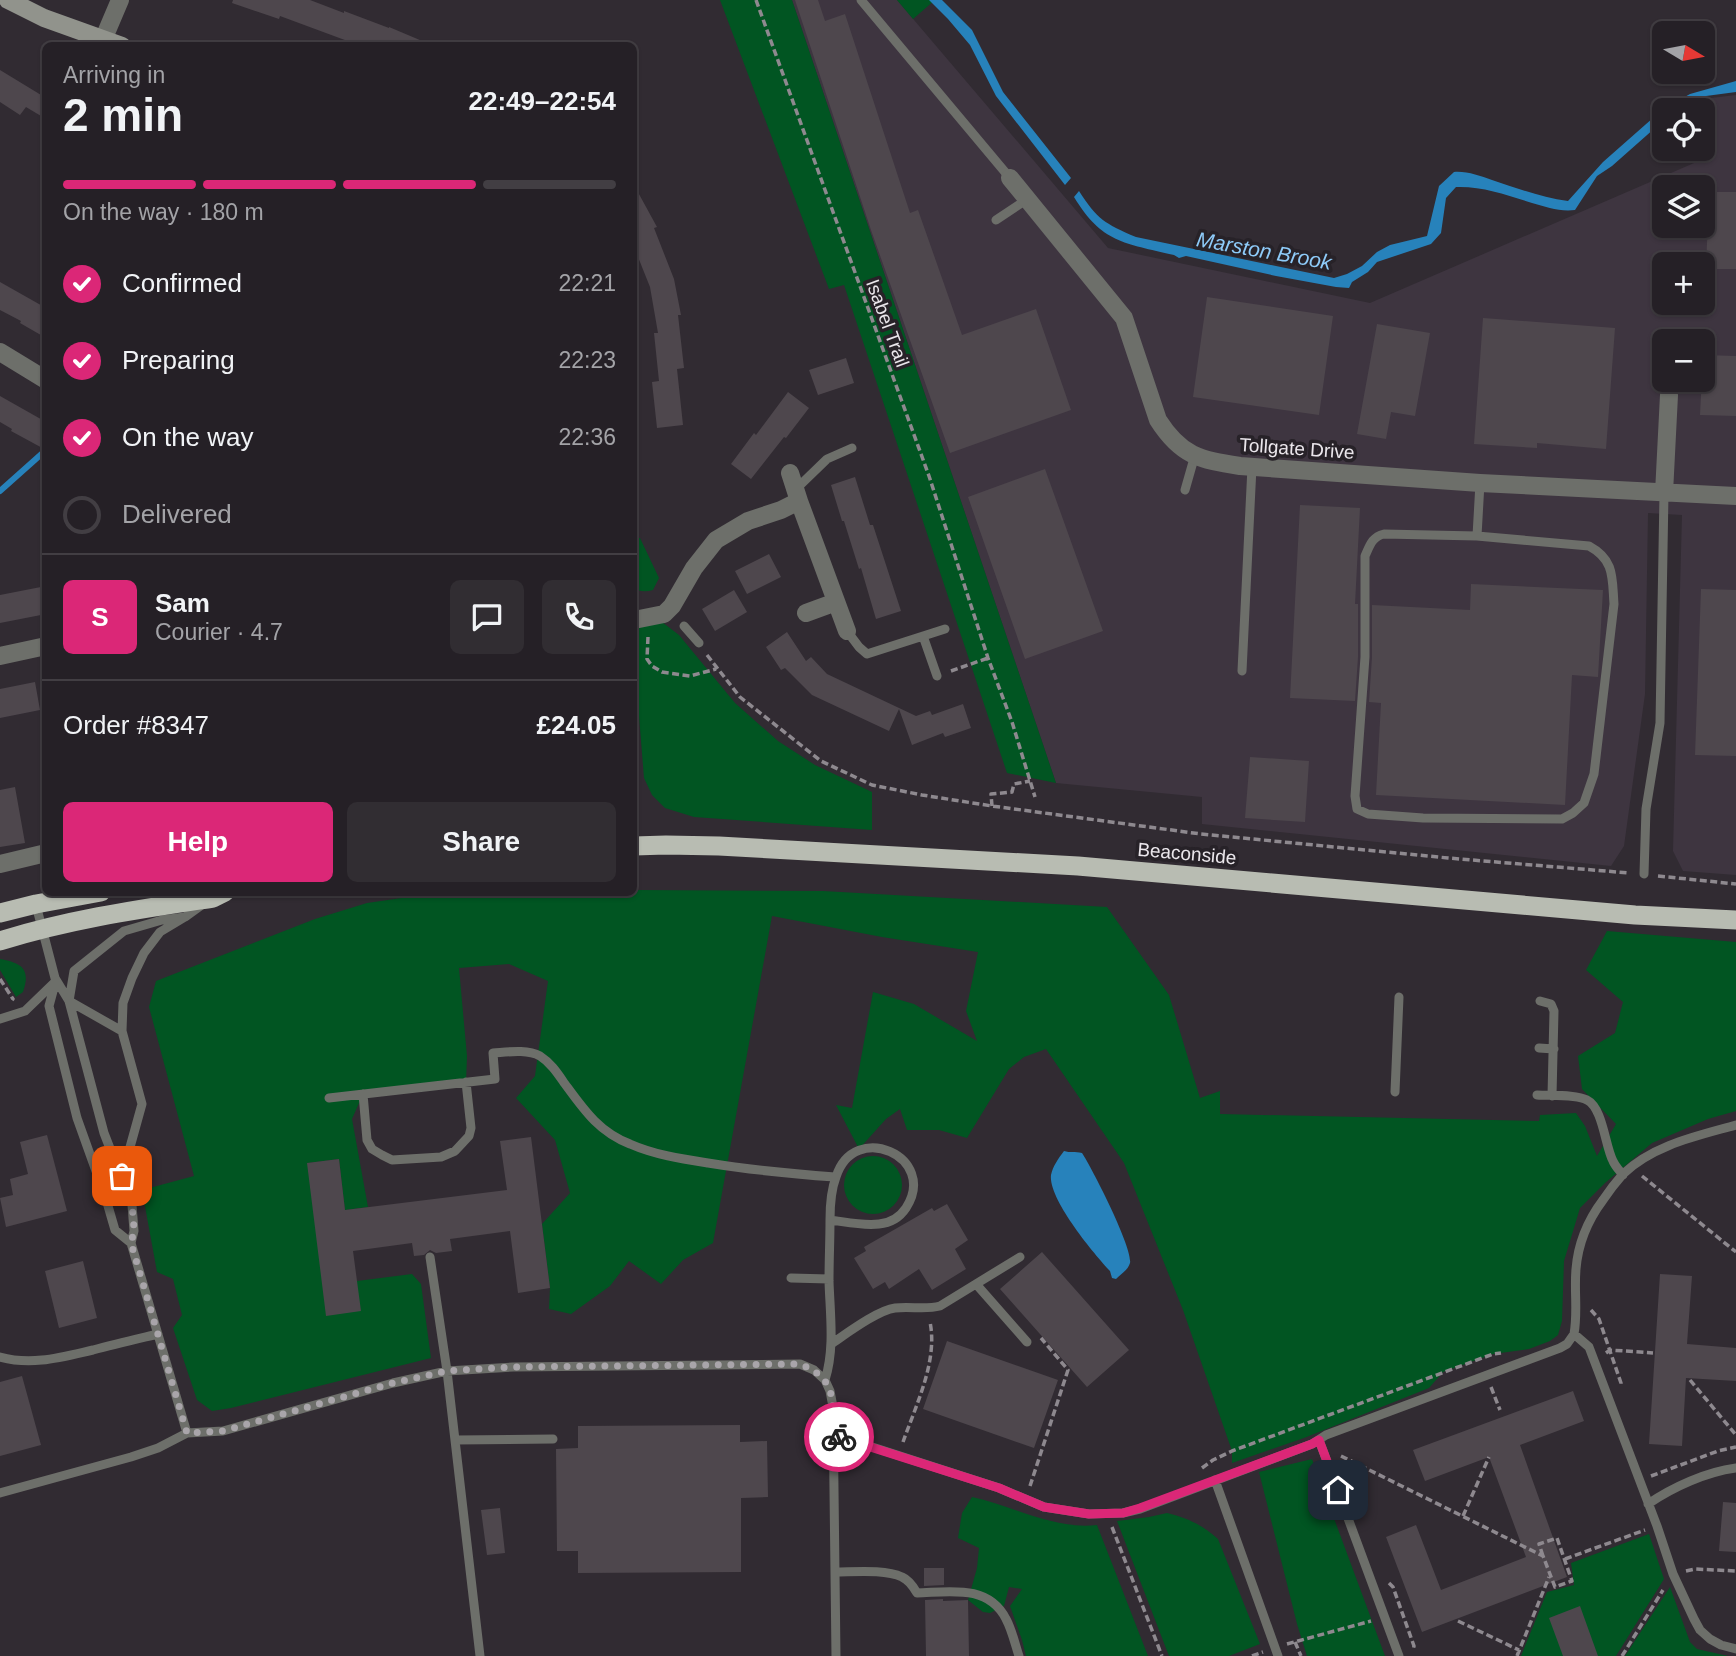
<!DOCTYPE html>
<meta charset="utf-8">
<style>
:root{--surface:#252026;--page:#312d32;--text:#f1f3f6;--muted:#a3a3a7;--line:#423e43;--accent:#db2777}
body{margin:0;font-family:Arial,sans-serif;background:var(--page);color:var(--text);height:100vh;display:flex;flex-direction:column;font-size:26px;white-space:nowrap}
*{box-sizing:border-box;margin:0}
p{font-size:23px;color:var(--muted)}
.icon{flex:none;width:38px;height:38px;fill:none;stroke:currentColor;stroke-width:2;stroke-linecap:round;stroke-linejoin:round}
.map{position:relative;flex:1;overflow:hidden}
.panel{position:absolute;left:42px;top:42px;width:595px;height:854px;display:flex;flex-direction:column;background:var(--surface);border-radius:10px;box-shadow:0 2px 5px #0004,0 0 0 2px var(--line)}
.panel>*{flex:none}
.needle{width:46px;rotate:100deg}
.buttons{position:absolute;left:1652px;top:21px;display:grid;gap:14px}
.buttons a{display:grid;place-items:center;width:63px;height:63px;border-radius:10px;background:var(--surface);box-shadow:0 2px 5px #0004,0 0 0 2px var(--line);font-size:35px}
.pin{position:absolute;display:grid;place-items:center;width:60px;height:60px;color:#fff;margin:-30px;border-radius:14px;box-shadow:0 4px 10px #0006}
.courier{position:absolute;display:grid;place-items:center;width:70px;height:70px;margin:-35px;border:5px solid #db2777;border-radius:50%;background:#fff;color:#222;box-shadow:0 2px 9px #0007}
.overview em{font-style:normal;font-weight:800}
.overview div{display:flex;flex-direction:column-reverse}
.overview{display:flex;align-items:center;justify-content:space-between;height:119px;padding:0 21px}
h1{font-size:46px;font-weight:800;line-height:52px}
.bar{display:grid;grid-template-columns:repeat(4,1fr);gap:10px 7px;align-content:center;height:84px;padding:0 21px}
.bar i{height:9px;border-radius:5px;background:var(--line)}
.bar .on{background:var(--accent)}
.bar p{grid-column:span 4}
.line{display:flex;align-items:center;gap:18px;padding:0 21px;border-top:2px solid var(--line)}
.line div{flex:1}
.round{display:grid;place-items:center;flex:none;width:74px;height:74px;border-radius:10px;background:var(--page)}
ol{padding:0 21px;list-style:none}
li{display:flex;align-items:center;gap:21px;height:77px}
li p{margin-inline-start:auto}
li .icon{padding:7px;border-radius:50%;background:var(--accent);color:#fff;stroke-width:4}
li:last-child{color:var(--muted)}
li i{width:38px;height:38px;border:4px solid var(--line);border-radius:50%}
.button{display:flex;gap:14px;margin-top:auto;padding:14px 21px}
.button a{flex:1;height:80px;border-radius:10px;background:var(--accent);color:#fff;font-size:28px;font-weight:800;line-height:80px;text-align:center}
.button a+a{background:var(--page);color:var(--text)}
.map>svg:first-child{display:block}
.built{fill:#3e3540;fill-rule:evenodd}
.green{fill:#015522}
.water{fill:#2782bb}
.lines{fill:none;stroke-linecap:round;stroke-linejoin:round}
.stream{stroke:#2782bb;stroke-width:6}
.building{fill:#4e474d}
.path{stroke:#8e898f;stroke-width:3.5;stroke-dasharray:7 3.5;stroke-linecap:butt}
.service{stroke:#6d6f6a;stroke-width:9}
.minor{stroke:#6d6f6a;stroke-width:18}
.secondary{stroke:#91938c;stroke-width:18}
.trunk{stroke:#b8bcb2;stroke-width:19}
.done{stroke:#a9a5aa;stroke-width:7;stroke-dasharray:0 12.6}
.route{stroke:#db2777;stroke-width:9}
.labels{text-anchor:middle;stroke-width:7;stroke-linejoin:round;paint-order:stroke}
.street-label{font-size:19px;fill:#eae6eb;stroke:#272228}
.water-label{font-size:21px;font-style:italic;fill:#8ecbf9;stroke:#272228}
</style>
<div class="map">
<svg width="1736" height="1656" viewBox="0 0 1736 1656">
<rect width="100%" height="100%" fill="#312b32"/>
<path class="built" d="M 792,0 L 897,0 L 1108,248 L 1370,303 L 1701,160 L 1711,98 L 1736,95 L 1736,875 L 1683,871 L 1673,851 L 1682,515 L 1648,513 L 1645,694 L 1624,846 L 1611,866 L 1202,824 L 1202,797 L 1056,783 ZM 1664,187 L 1703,187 L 1703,226 L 1664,226 ZM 1664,264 L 1703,264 L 1703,303 L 1664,303 ZM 1664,341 L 1703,341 L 1703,380 L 1664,380 Z"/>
<path class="green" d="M 720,0 L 792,0 L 1056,783 L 1007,773 L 844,285 L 829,289 Z
M 897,0 L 935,0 L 913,19 Z
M 634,538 L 640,538 L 659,578 L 653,590 C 646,592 639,592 634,588 Z
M 662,622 L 679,635 L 735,703 L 778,741 L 815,765 L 872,792 L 872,830 L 694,817 L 665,808 L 652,795 L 644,778 L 634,654 C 635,627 634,626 662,622 Z
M 634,890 L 823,891 L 1107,907 L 1169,995 L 1200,1098 L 1220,1091 L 1220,1114 L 1539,1121 L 1540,1115 L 1576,1113 L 1585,1126 L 1597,1156 L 1616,1124 L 1582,1089 L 1578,1056 L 1615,1033 L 1623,1002 L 1586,970 L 1607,931 L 1736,942 L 1736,1111 L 1708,1119 L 1652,1143 L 1605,1183 L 1580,1208 L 1564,1261 L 1562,1321 L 1558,1335 L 1550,1341 L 1529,1349 L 1493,1354 L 1443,1372 L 1429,1388 L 1304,1438 L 1232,1463 L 1232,1451 L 1183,1310 L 1124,1163 L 1046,1049 L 1024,1057 L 1009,1069 L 967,1138 L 939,1130 L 907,1130 L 900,1109 L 886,1119 L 859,1149 L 836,1105 L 852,1108 L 873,992 L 914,1004 L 977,1041 L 966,1011 L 978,952 L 882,937 L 772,916 L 713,1243 L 683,1260 L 661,1284 L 629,1261 L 610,1286 L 571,1314 L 549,1309 L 550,1288 L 542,1224 L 570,1193 L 555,1140 L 516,1098 L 535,1076 L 548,981 L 509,964 L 459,968 L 467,1056 L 466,1082 L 363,1094 L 352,1119 L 368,1207 L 345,1210 L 339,1159 L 308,1163 L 357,1281 L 412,1274 L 421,1284 L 431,1358 L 231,1408 L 212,1411 L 197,1400 L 173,1328 L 182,1315 L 173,1279 L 157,1272 L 142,1190 L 194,1176 L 149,1007 L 156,981 L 315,919 L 367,903 L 443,892 L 634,892 Z
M 0,959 C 22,963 31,969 23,992 L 16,997 L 0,970 Z
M844 1185a29 29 0 1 1 58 0a29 29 0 1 1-58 0Z
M 1312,1459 L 1385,1656 L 1307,1656 L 1297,1624 L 1259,1472 Z
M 972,1497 C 1013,1506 1054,1530 1097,1525 L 1148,1656 L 1026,1656 L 1022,1640 L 1010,1606 L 1022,1589 L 1009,1587 L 1004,1606 L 990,1613 L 983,1612 L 968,1600 L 977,1568 L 979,1548 L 958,1538 L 962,1513 Z
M 1167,1513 C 1188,1518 1202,1525 1218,1539 L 1260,1644 L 1229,1656 L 1169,1656 L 1117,1521 L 1149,1517 Z
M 1649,1534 L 1664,1579 L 1616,1656 L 1521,1656 L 1547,1592 L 1574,1585 L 1571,1563 Z
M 1670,1587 L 1690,1642 L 1697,1649 L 1728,1656 L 1625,1656 Z"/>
<path class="water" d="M 929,0 L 942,0 L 972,30 L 1003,92 L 1071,178 L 1065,185 L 996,96 L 970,45 L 948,19 Z
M 1736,81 L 1736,92 L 1706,96 L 1678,110 L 1664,110 L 1664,120 L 1612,166 L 1597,176 L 1575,210 C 1560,212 1546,207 1532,203 C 1507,195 1482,186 1456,187 L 1446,198 L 1441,233 L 1431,244 L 1377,262 L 1368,272 L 1352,282 L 1349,288 L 1336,287 L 1276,276 L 1186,256 L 1179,258 L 1174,255 C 1124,243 1102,243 1074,197 L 1079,191 C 1097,219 1105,224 1136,237 L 1334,278 L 1347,274 L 1362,266 L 1377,252 L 1390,245 L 1427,236 L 1439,186 L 1454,172 C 1467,171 1480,176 1492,180 C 1517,188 1542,198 1568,201 L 1603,162 L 1662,110 L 1690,94 Z
M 1064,1151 C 1070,1153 1075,1151 1082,1153 C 1092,1168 1133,1248 1130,1263 C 1128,1270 1121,1274 1116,1279 L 1112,1278 L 1110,1271 C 1094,1254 1048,1199 1051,1175 C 1053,1166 1058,1159 1064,1151 Z"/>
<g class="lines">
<path class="stream" d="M 0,491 L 46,450"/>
</g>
<path class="building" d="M 233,0 L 310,0 L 344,13 L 344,11 L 389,28 L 389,27 L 434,46 L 361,46 L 280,16 L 279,19 L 232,3 Z
M 795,0 L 818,0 L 825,21 L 845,14 L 910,213 L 918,210 L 962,335 L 1036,309 L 1071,410 L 950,453 L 871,230 Z
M 0,70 L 46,98 L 46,119 L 26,107 L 20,115 L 0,102 Z
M 634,185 L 657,227 L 654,228 L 674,279 L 681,315 L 678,315 L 684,368 L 677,369 L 683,425 L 657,428 L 652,382 L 659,381 L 654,333 L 658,333 L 650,287 L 634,247 Z
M 1709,192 L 1736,192 L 1736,269 L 1706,269 Z
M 0,282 L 46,308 L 46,338 L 20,323 L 21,321 L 0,310 Z
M 1207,297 L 1333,316 L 1319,415 L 1193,397 Z
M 1483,318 L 1615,328 L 1606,449 L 1537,443 L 1537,448 L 1474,444 Z
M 1377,324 L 1430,333 L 1415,416 L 1391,412 L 1386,439 L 1357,434 Z
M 1703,355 L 1736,356 L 1736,416 L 1700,415 Z
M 846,358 L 854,383 L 818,395 L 809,370 Z
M 788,392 L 809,408 L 786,438 L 784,437 L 751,479 L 731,464 L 754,433 L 756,435 Z
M 0,396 L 46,422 L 46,450 L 11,431 L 12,429 L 0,422 Z
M 1045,469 L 1103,631 L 1025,659 L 968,497 Z
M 855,477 L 870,525 L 873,525 L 901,611 L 876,619 L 861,568 L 859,569 L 844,521 L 842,521 L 831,485 Z
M 1300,505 L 1360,508 L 1355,604 L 1358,604 L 1358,657 L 1355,701 L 1290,698 Z
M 769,554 L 781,577 L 747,594 L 735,571 Z
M 1471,584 L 1603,590 L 1598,677 L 1572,675 L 1565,805 L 1376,795 L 1381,703 L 1369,702 L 1372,657 L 1372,605 L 1470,610 Z
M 46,586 L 46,614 L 0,623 L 0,595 Z
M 1701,589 L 1736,590 L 1736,756 L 1695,755 Z
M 734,590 L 747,612 L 715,631 L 702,609 Z
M 787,632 L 806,661 L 811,657 L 827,674 L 916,716 L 930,711 L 932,715 L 963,704 L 971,728 L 945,737 L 943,733 L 912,745 L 899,709 L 889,731 L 812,695 L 785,668 L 781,670 L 766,647 Z
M 35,682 L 40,710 L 0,718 L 0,689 Z
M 1250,757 L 1309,761 L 1305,822 L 1245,818 Z
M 15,787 L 25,843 L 0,847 L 0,790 Z
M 47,1135 L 67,1211 L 6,1227 L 0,1198 L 13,1195 L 10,1179 L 28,1174 L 20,1142 Z
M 531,1137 L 550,1288 L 518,1293 L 510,1231 L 450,1239 L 452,1251 L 436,1253 L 430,1250 L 424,1255 L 414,1256 L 412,1243 L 353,1251 L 361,1311 L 326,1316 L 307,1163 L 339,1159 L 345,1210 L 507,1190 L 500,1141 Z
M 947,1204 L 968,1240 L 955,1249 L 966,1269 L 932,1290 L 919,1269 L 889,1289 L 885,1282 L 873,1289 L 854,1258 L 866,1251 L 864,1247 L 932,1208 L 934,1211 Z
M 1042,1252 L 1129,1350 L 1087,1387 L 1000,1289 Z
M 83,1261 L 97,1318 L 59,1328 L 45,1271 Z
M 1660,1274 L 1692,1276 L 1687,1344 L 1736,1348 L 1736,1381 L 1686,1378 L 1682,1446 L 1649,1444 Z
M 947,1341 L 1058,1380 L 1034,1448 L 923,1409 Z
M 22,1376 L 41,1445 L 0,1456 L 0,1382 Z
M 1573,1391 L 1584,1421 L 1520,1445 L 1567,1577 L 1422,1632 L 1386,1537 L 1416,1525 L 1441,1590 L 1526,1557 L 1489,1457 L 1425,1481 L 1413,1450 Z
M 740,1425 L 740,1442 L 767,1441 L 768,1497 L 741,1498 L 741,1572 L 578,1573 L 578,1551 L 557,1551 L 556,1449 L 578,1448 L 578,1426 Z
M 1723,1502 L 1736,1503 L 1736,1552 L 1719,1551 Z
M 500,1508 L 505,1553 L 487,1555 L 481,1510 Z
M 924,1568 L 944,1568 L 944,1585 L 924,1586 Z
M 943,1599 L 943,1601 L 968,1600 L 969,1656 L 926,1656 L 925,1600 Z
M 1580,1606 L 1598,1656 L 1563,1656 L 1549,1618 Z"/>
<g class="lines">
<path class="path" d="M 756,0 L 929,476 L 988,658 L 1012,722 L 1035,797
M 648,637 L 647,659 L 652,666 L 662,672 L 690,676 L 716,669
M 707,655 L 740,697 L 821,761 L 872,785 L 922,795 L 992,806 L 1201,834 L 1448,858 L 1629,873
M 951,671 L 988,658
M 992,806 L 991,794 L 1012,792 L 1014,784 L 1030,781
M 1658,876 L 1736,884
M 0,979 L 13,999 L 12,1000
M 1642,1176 L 1736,1252
M 1591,1310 L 1599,1319 L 1621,1383 L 1621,1387
M 1606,1353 L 1610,1350 L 1653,1353
M 1690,1380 L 1736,1435
M 1491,1387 L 1500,1410
M 849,1409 L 859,1423 L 864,1427
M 903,1442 C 916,1405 938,1361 930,1322
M 1341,1456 L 1543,1556 L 1555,1587 L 1572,1581 L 1557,1538 L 1539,1544 L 1543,1556
M 1202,1468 L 1213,1460 L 1232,1451 L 1493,1354 L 1501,1353
M 1651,1476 L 1718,1451 L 1736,1447
M 1030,1486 L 1068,1370 L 1041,1338
M 1463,1516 L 1489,1457
M 1112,1527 L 1162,1656
M 1565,1559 L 1645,1530
M 1686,1571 L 1695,1569 L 1736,1571
M 1389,1583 L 1393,1587 L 1414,1646 L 1413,1650
M 1458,1621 L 1519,1650
M 1295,1642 L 1301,1656
M 1287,1644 L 1371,1621
M 1252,1656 L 1263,1652
M 1517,1656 L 1549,1577
M 1622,1656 L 1663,1590"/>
<path class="service" d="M 861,0 L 1010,178
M 996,220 L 1026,200
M 795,490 L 827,459 L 852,448
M 1185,490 L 1195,455
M 1384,534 L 1477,536 L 1589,546 C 1615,560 1612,578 1614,604 L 1594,774 L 1584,803 L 1573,813 L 1562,819 L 1423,818 L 1368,814 L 1357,809 L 1355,796 L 1365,657 L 1365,556 C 1370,545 1372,537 1384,534 Z
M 1477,536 L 1480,483
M 684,626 L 699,643
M 847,631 L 859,647 L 867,654 L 945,629
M 923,636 L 937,676
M 1242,671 L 1252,467
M 1644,874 L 1646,809 L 1660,723 L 1664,493
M 36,905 L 55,978 L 69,1001 L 104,1133 L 132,1205 L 134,1231 L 131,1243
M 1540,1001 L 1551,1004 L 1554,1011 L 1552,1096
M 0,1019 L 25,1011 L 55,982
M 122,1031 L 69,1001 L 74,971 L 124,931 L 162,920 L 185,917 L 203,904
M 1539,1048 L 1554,1049
M 1395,1092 L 1399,997
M 363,1094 L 367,1140 L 372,1149 L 382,1155 L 392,1160 L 441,1157 L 455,1151 L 469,1136 L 471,1128 L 466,1082
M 1537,1095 C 1550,1096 1576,1094 1587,1100 C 1603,1108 1605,1146 1613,1161 C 1615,1166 1619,1170 1623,1175
M 329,1098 L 495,1079 L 493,1053 C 508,1052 527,1049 540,1056 C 551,1063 558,1074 565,1084 C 584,1110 599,1132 630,1144 C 655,1155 682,1159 708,1163 C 751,1170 793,1174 835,1177
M 1736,1125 C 1697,1136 1653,1145 1623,1174 C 1616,1182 1609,1191 1603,1200 C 1588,1220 1578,1244 1576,1269 C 1574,1291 1578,1312 1574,1334 L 1589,1347 L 1657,1526 L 1673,1574 L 1694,1619 L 1700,1630 L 1710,1639 L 1721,1645 L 1736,1649
M 122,1176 L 142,1104 L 122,1031 L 123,1003 L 132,978 L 144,953 L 160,932 L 185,917
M 830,1220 C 846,1222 863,1226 879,1224 C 890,1223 900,1217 906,1208 C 939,1157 854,1119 836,1177 C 831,1190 830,1207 830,1220 C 830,1240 829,1261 829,1281 C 830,1314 835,1348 825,1380 L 830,1391 L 833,1407 L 836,1656
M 430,1257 L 447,1371 L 480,1656
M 791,1278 L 829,1279
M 976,1284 L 1027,1342
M 831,1344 C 846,1334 878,1310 895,1308 C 911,1306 925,1310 940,1306 L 1020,1257
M 0,1357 C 32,1366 62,1357 93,1350 C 115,1344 137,1339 158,1334
M 187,1433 L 223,1431 L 393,1383 L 447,1371 L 513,1367 L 800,1364 L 814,1370 L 825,1380
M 832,1434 L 999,1488 L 1044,1507 L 1089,1514 L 1123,1513 L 1140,1509 L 1312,1444 L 1326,1435 L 1560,1348 L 1567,1344 L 1574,1334
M 455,1440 L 553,1439
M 1319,1440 L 1399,1656
M 1215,1480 L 1278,1656
M 0,1493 L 131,1457 L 158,1448 L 187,1433 L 131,1243 L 115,1230 L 106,1199 L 77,1118 L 49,1006 L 56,980
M 1648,1504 C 1673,1487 1706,1472 1736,1468
M 835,1572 C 854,1572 885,1569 902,1577 C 909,1580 913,1586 917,1593 C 950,1592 988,1584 1006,1619 C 1012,1630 1015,1644 1019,1656"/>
<path class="minor" d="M 103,40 L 120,0
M 1010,178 L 1124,318 L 1158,420 C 1181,456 1200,460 1240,466 L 1480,483 L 1736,496
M 0,352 L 46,380
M 790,473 L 799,501
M 1664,493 L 1669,395
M 806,613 L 836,602
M 634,620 L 664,614 L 672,606 L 694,568 L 716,540 L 748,521 L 781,510 L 799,501 L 847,631
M 0,656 L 46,646
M 0,864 L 46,853"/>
<path class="secondary" d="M 8,0 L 44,18 L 122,46"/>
<path class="trunk" d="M 634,846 L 666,845 L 719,846 L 1078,866 L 1635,915 L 1736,920
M 0,913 L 36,904 L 101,892
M 0,941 C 70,919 141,909 213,898 L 225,892"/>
</g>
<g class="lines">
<path class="done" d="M 122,1176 C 130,1198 138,1220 131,1243 L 187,1433 L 223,1431 L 393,1383 L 447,1371 L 513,1367 L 800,1364 C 837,1379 833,1400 832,1434 L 839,1437"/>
<path class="route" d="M 839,1437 L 999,1488 L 1044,1507 L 1089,1514 L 1123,1513 L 1140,1508 L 1312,1444 L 1319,1440 L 1338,1490"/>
</g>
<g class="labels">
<g class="street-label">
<text transform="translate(888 323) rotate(70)" y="7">Isabel Trail</text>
<text transform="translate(1297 448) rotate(4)" y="7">Tollgate Drive</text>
<text transform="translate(1187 853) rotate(5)" y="7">Beaconside</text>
</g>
<g class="water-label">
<text transform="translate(1264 251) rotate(10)" y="7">Marston Brook</text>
</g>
</g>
</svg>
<div class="buttons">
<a><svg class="needle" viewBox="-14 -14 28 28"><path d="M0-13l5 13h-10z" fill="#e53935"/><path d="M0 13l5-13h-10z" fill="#a3a3a7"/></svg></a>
<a><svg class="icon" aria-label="locate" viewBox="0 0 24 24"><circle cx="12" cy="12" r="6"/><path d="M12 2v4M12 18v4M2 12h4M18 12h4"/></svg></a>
<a><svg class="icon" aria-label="layers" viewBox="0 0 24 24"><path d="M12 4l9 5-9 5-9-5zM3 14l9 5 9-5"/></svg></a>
<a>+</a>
<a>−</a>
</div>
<div class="pin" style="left:122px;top:1176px;background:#ea580c"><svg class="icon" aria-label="bag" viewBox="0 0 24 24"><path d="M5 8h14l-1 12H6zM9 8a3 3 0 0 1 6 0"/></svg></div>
<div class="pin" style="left:1338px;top:1490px;background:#1f2937"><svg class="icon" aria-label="home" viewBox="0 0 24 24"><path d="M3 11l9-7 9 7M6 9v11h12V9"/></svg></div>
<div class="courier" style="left:839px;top:1437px"><svg class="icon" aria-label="bike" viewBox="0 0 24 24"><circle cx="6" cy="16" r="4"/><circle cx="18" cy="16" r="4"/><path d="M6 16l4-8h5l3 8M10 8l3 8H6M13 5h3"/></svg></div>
<section class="panel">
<div class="overview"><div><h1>2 min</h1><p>Arriving in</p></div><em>22:49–22:54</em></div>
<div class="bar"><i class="on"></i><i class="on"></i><i class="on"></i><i></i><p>On the way · 180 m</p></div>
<ol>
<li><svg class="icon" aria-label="check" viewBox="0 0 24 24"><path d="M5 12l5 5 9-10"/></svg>Confirmed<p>22:21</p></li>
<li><svg class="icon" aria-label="check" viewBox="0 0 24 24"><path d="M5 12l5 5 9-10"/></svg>Preparing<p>22:23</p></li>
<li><svg class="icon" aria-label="check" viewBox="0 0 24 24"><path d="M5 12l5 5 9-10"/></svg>On the way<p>22:36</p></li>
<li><i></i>Delivered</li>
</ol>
<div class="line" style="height:126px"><b class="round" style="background:var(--accent);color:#fff">S</b><div><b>Sam</b><p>Courier · 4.7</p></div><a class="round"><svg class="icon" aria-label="chat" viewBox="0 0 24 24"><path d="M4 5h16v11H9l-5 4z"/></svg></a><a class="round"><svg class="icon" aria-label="phone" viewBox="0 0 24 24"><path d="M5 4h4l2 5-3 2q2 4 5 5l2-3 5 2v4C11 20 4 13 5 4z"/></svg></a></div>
<div class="line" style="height:91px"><div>Order #8347</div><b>£24.05</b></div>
<div class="button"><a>Help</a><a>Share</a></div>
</section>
</div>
